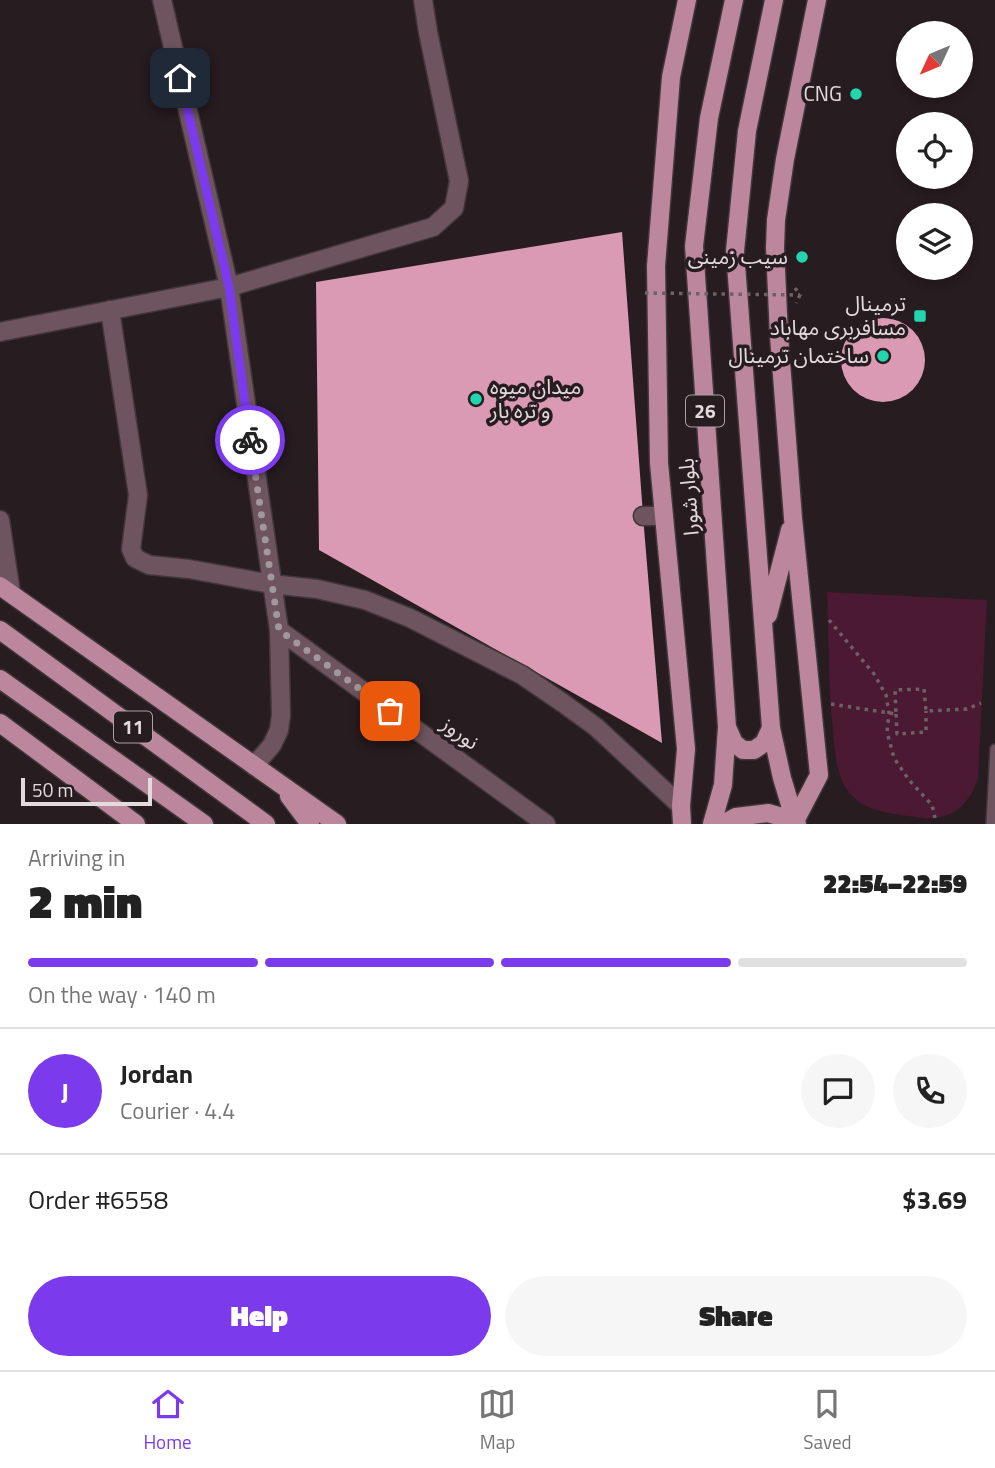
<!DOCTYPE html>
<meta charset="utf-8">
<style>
:root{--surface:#fff;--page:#f6f6f6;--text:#222;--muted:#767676;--line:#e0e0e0;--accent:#7c3aed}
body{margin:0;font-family:"Titillium Web","Noto Sans Arabic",sans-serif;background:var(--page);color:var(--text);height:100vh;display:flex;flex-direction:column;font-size:26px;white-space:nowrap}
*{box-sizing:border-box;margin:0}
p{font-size:23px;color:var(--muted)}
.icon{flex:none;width:38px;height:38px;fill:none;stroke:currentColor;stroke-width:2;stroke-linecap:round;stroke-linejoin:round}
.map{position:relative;height:824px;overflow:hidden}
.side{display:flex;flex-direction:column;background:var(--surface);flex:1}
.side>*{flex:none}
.needle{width:46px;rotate:226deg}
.controls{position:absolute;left:896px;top:21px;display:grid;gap:14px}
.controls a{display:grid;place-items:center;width:77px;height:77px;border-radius:50%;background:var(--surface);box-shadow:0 4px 10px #0003;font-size:35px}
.scale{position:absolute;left:21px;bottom:18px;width:131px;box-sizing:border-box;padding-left:7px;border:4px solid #e2dadd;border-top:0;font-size:19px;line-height:24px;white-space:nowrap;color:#e2dadd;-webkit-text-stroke:5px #271c20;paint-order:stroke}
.pin{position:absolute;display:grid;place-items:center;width:60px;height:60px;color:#fff;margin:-30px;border-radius:14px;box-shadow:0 4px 10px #0006}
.courier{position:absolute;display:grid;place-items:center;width:70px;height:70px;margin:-35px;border:5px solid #7c3aed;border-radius:50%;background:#fff;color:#222;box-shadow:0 2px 9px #0007}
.summary em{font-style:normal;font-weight:800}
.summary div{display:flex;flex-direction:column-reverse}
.summary{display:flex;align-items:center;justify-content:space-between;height:119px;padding:0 28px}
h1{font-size:46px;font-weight:800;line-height:52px}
.bar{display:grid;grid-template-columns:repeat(4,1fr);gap:10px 7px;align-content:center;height:84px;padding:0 28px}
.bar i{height:9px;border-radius:5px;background:var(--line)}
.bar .active{background:var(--accent)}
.bar p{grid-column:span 4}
.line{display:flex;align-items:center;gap:18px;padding:0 28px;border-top:2px solid var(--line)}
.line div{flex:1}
.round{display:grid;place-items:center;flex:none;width:74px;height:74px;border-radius:37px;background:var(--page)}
.primary-button{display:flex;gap:14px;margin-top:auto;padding:14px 28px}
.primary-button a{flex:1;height:80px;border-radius:42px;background:var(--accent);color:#fff;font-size:28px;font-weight:800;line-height:80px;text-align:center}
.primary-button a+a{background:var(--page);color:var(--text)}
.dock{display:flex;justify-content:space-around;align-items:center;height:98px;border-top:2px solid var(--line);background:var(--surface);font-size:19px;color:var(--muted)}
.dock a{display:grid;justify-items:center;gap:4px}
.dock .active{color:var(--accent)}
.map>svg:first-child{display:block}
.green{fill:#4b1931}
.building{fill:#da9ab4}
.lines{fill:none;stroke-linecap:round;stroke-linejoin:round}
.service-casing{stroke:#41373a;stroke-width:12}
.minor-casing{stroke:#41373a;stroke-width:21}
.primary-casing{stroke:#41373a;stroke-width:21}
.path{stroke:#6c6266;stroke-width:3.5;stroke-dasharray:3.5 5;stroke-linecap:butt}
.service{stroke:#6e545e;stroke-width:9}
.minor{stroke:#6e545e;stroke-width:18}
.primary{stroke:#bc879c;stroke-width:18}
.path-bridge{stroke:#6c6266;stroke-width:3.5;stroke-dasharray:3.5 5;stroke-linecap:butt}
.done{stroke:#a1989b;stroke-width:7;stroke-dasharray:0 12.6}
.route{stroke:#7c3aed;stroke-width:9}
.poi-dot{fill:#23d5af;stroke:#271c20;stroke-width:2.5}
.labels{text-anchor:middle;stroke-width:7;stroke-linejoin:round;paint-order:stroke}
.shield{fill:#271c20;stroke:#aaa1a4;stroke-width:2}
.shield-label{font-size:19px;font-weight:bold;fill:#e2dadd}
.poi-label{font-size:21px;fill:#e2dadd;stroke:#271c20;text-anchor:end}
.street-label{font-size:21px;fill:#e2dadd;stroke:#271c20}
</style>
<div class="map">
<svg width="995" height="824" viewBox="0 0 995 824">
<rect width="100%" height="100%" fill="#271c20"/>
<path class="green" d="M 827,592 L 987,600 L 978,778 C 969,805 953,820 923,818 C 906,816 869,812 857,800 C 852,796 846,789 843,783 C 836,768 834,748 833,731 C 828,685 829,638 827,592 Z"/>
<path class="building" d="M 622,232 L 644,528 L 662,743 L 319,550 L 316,282 Z
M841 360a42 42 0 1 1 84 0a42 42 0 1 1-84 0Z"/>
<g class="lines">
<defs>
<path id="service" d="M 991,824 L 995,749"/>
<path id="minor" d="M 162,0 L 229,287 L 279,630 L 281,715 L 279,730 L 272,745 L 254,766
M 110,310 L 138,495 L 131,549 L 135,558 L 149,565 L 189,569 L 271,584 L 317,589 L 365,600 L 410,618 L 522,675 L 563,703 L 596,727 L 681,806
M 0,332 L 229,287 L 433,227 L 454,208 L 459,181 L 428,32 L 423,0
M 643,516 L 664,516
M 0,520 L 11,593
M 279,630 L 546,824"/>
<path id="primary" d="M 774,0 L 747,131 L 735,251 L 771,728 L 782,778 L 795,821
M 0,586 L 337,824
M 768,615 L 790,530
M 0,630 L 266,824
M 0,679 L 204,824
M 0,723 L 136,824
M 727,727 L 734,743 L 743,750 L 754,750 L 764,743 L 771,728
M 289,796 L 310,824
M 795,821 L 819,775 L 793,518 L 779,336 L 775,248 L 776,220 L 785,159 L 817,0
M 682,824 L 681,806 L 686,749 L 659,463 L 656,266 L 671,77 L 687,0
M 712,824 L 723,785 L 727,727 L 694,246 L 709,118 L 734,0
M 723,824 L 736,817 L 768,813 L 795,821 L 797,824"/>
</defs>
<use href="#service" class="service-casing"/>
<use href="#minor" class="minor-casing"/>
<use href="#primary" class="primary-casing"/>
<path class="path" d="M 795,288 L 800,295 L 796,303
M 829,620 L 874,674 L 886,695 L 889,713 L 887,732 L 894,758 L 909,780 L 932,805 L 935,818
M 831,704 L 896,714 L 895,690 L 924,689 L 926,711 L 967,709 L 981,703
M 896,714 L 897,734 L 926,732 L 926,711"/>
<use href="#service" class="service"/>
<use href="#minor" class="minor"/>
<use href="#primary" class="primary"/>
<path class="path-bridge" d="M 645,293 L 800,295"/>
</g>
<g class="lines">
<path class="done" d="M 250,440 L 279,630 L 390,711"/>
<path class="route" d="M 180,78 L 229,287 L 250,440"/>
</g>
<g class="poi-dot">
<circle cx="856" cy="94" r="7"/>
<circle cx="802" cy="257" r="7"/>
<rect x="913" y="309" width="14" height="14" rx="3.5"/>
<circle cx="883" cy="356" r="7"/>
<circle cx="476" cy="399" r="7"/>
</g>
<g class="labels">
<g class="shield">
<rect x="686" y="395.5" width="38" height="31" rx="5"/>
<rect x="114" y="711.5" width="38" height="31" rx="5"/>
</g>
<g class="shield-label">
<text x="705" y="418">26</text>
<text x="133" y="734">11</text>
</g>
<g class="poi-label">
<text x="842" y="101">CNG</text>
<text x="788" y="264">سیب زمینی</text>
<text x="906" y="311">ترمینال<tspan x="906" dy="24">مسافربری مهاباد</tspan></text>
<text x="869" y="363">ساختمان ترمینال</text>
<text x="490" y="394" text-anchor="start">میدان میوه<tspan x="490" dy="24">و تره بار</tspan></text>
</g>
<g class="street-label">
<text transform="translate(689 497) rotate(-94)" y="7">بلوار شورا</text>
<text transform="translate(460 733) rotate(36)" y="7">نوروز</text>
</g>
</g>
</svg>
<div class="controls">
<a><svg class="needle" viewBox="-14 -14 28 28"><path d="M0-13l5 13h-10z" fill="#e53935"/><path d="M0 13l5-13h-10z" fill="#767676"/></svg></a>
<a><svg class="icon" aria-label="locate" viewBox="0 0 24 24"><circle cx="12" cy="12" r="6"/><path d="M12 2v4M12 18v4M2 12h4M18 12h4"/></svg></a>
<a><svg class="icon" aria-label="layers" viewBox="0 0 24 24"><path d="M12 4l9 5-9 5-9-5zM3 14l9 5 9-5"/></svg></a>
</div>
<div class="scale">50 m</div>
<div class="pin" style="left:390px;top:711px;background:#ea580c"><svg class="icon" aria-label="bag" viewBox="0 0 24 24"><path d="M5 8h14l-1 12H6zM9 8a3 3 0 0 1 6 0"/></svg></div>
<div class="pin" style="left:180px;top:78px;background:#1f2937"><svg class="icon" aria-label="home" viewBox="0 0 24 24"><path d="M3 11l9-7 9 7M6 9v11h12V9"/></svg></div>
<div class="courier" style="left:250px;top:440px"><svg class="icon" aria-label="bike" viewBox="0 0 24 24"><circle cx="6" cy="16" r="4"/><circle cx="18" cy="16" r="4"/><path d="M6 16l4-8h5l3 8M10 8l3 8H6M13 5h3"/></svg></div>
</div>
<section class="side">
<div class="summary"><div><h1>2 min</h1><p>Arriving in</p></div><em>22:54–22:59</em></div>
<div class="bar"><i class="active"></i><i class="active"></i><i class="active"></i><i></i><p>On the way · 140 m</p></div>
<div class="line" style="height:126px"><b class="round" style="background:var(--accent);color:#fff">J</b><div><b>Jordan</b><p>Courier · 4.4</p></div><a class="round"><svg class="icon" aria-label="chat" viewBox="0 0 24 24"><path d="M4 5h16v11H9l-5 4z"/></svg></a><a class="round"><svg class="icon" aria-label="phone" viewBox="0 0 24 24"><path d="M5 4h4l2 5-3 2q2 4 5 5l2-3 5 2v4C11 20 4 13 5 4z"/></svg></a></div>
<div class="line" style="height:91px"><div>Order #6558</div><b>$3.69</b></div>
<div class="primary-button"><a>Help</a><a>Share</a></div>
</section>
<nav class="dock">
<a class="active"><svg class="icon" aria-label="home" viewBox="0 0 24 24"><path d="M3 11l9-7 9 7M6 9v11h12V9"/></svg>Home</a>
<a><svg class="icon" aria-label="map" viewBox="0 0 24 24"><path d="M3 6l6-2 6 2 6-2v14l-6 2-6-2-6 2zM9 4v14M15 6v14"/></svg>Map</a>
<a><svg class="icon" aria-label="saved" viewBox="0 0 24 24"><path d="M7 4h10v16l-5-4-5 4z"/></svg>Saved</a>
</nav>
